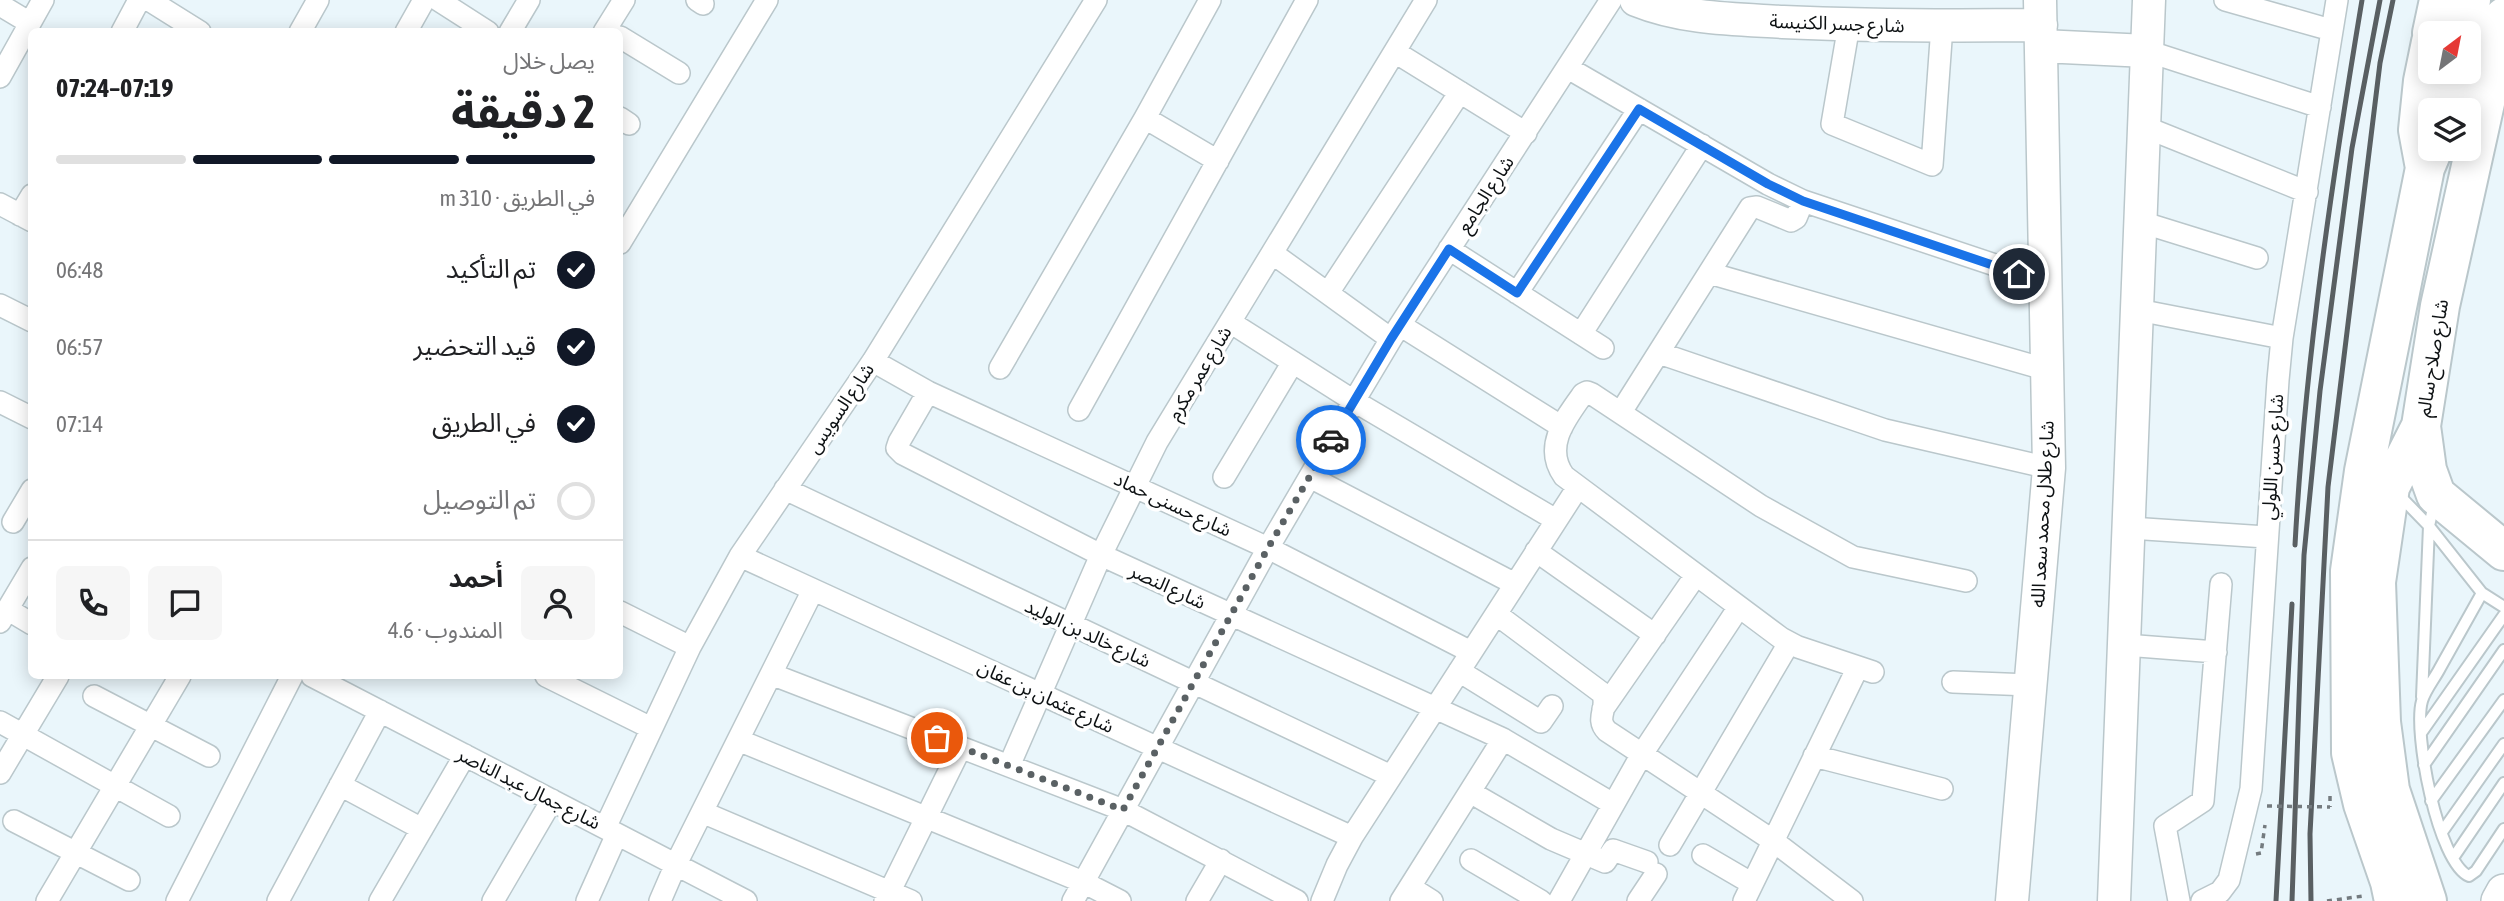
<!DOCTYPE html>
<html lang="ar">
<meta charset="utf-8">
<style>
:root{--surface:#fff;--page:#f6f6f6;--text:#202124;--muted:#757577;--line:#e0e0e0;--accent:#111827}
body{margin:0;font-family:"Asap Condensed","Noto Sans Arabic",sans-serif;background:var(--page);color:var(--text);direction:rtl;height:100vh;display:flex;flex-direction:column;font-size:26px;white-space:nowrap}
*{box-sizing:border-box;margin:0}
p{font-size:23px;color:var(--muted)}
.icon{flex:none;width:38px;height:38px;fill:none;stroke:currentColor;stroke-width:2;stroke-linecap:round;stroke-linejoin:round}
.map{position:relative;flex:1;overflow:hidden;direction:ltr}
.details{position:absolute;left:28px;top:28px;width:595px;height:651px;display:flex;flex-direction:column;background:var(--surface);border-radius:10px;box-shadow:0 4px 18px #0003;direction:rtl}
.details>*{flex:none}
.needle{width:46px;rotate:32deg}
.controls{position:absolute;left:2418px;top:21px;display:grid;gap:14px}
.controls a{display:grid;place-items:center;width:63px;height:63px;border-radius:10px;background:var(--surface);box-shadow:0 4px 18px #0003;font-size:35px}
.pin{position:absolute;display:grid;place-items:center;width:60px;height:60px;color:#fff;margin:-30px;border:4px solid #fff;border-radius:50%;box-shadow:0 2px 7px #0007}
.courier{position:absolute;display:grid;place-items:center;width:70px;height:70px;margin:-35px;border:5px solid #1a73e8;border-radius:50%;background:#fff;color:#222;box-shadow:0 2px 9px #0007}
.overview em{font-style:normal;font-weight:700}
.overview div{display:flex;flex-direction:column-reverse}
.overview{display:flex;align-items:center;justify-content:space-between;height:119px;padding:0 28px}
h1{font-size:46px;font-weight:700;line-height:52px}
.bar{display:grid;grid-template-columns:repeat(4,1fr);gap:10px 7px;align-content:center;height:84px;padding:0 28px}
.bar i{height:9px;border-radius:5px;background:var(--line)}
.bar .active{background:var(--accent)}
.bar p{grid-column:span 4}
.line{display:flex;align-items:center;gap:18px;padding:0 28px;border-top:2px solid var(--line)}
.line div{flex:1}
.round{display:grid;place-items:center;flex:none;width:74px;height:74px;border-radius:10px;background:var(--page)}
ol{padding:0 28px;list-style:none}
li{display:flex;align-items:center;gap:21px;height:77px}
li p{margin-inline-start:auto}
li .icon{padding:7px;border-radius:50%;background:var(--accent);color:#fff;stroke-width:4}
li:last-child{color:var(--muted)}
li i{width:38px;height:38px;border:4px solid var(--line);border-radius:50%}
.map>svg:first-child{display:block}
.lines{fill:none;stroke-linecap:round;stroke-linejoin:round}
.lane-casing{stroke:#bac7cb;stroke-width:14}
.street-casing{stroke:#bac7cb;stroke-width:24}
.secondary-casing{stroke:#bac7cb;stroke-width:35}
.primary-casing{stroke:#bac7cb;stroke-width:38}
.highway-casing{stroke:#bac7cb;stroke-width:42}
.path{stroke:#747b7f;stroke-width:3.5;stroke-dasharray:5 5;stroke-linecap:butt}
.lane{stroke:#fff;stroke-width:10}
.street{stroke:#fff;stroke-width:21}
.secondary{stroke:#fff;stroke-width:32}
.primary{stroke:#fff;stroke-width:35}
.highway{stroke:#fff;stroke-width:38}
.rail{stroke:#595f62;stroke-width:5}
.path-bridge{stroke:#747b7f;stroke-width:3.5;stroke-dasharray:5 5;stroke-linecap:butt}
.done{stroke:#5a6164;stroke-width:7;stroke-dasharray:0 12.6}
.route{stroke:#1a73e8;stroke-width:9}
.labels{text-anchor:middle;stroke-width:7;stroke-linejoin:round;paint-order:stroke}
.street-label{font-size:19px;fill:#0d1113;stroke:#fff}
</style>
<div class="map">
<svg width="2504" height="901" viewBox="0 0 2504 901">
<rect width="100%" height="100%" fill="#eaf6fb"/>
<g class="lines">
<defs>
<path id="lane" d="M 2397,493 L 2429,526 L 2482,593 L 2504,607
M 2482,593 C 2468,618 2454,643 2440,668 C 2435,678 2425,690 2422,701 C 2413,732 2438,863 2469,876 L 2476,871 L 2504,829
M 2422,697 L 2429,526 L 2434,504
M 2421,733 L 2504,615
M 2424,765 L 2504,650
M 2431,801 L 2504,700
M 2442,832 L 2504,744
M 2453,858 L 2504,783"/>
<path id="street" d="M 149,0 L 200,32
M 438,0 L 488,32
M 697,0 L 703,4
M 2225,0 L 2331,30
M 0,5 L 30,23
M 1849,25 L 1832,124 L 1932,165 L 1942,26
M 122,32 L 139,0
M 300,32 L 318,0
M 406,32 L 424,0
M 510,32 L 529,0
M 604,32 L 624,0
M 620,37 L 679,73
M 2147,51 L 2320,107
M 1395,52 L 1526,133
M 1568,68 L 1768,184 L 1803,201 L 2046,282
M 0,77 L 43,0
M 620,118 L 629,124
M 1145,118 L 1218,161
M 2145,127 L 2307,192
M 0,204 L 32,221
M 20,215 L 32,195
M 2141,222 L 2257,258
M 620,243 L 767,0
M 1449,249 L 1603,348
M 1272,253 L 1391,339
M 1709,273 L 2048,370
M 1328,293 L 1460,92
M 1517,293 L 1639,109
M 0,305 L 32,321
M 2138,310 L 2282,338
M 1230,322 L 1354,401 L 1556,520
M 1400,325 L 1562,427
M 1581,334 L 1702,145
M 1659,353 L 1885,430 L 2049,468
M 873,361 L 928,392 L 1268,548 L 1471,652
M 1000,368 L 1145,118 L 1210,0
M 928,392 L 899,442 L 897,448 L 903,454 L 1101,555 L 1503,739 L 1613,804
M 0,402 L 32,418
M 1079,410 L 1307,0
M 1621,412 L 1750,208 L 1757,207 L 1791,221 L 1796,218 L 1803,201
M 1224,477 L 1293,362
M 1310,477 L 1515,584
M 785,489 L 1391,776
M 13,522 L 32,490
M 2130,528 L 2266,537
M 1536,551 L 1655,635
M 740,556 L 1352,837
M 7,609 L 32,624
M 620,612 L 690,647
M 1496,614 L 1602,693 C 1610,707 1594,718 1607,731 L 1772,840 L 1852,901
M 0,622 L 32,568
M 2125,645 L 2216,652
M 1459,671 L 1541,722 L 1552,706
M 1873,672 L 1798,647 L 1781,638 L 1564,476 C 1543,447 1565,419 1583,394 L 1587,392 L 1592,394 L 1761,506 L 1853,557 L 1966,581
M 771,674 L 1123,810 L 1297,901
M 312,676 L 746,901
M 546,676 L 651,728
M 1953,682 L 2030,685
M 94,696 L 209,756
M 1603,709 L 1696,575
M 0,722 L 169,816
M 738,740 L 1083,882 L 1120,901
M 1814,756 L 1942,789
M 1009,766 L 1101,555 L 1157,442 L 1426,0
M 0,773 L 58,676
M 340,785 L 422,829
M 1470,792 L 1551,839 L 1605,862 L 1613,850 L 1647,862
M 702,812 L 911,901
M 14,821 L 129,880
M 605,828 L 690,647 L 740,556 L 873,361 L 1096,0
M 1670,845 L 1789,643
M 1703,855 L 1751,883
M 1471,860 L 1541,901
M 1410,887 L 1432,901
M 47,901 L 180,676
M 177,901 L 292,676
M 278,901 L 380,711
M 380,901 L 465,755
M 493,901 L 552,800
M 587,901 L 617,834
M 660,901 L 676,864 L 813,590
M 885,901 L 961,747
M 1073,901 L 1268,548 L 1354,401 L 1391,339 L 1611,0
M 1197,901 L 1221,860
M 1322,901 L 1337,865 L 1352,837 L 1578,487
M 1401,901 L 1503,739
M 1559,901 L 1642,754 L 1739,607
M 1638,901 L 1656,874
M 1744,901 L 1858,667
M 2179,901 L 2165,826 L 2203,801 L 2221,584
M 2202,901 L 2220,892 L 2229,880 L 2251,789 L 2278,380 L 2282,338 L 2337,0"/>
<path id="secondary" d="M 1636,0 C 1683,19 1733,19 1783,22 C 1869,26 1955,26 2041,25
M 2042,46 L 2147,51
M 2012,901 L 2049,468 L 2040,0
M 2114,901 L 2149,0"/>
<path id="primary" d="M 2499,901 L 2504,892"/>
<path id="highway" d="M 2432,33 L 2439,0
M 2463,33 L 2471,0
M 2445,110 L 2454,72
M 2425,168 L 2418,130 L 2423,81 L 2431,42
M 2421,426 L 2427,470 L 2436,495 L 2504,551
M 2394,901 L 2390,882 L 2363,804 L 2351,753 L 2350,571 L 2364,471 L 2425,168 L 2433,149
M 2427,901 L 2390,790 L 2381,722 L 2376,582 L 2390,487 L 2421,426 L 2440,306 L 2504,17"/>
</defs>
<use href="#lane" class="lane-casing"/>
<use href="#street" class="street-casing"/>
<use href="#secondary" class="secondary-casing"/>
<use href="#primary" class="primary-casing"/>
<use href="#highway" class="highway-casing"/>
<path class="path" d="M 2330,796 L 2330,807
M 2256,854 L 2261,853 L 2265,825
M 2327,901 L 2363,896"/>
<use href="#lane" class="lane"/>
<use href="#street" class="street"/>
<use href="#secondary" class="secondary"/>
<use href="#primary" class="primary"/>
<use href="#highway" class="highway"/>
<path class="rail" d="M 2295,545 C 2305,362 2332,180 2362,0
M 2276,901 L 2292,604
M 2292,901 L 2304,555 L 2320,391 L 2352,148 L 2380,0
M 2311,901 L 2310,834 L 2328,487 L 2380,63 L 2393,0"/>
<path class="path-bridge" d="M 2267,806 L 2330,807"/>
</g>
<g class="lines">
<path class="done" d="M 937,738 L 1123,810 L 1268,548 L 1331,440"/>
<path class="route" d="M 1331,440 L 1391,339 L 1449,249 L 1517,293 L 1639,109 L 1768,184 L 1803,201 L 2019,274"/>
</g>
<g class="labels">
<g class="street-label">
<text transform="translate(1837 23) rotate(2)" y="7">شارع جسر الكنيسة</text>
<text transform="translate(1485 194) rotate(-57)" y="7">شارع الجامع</text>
<text transform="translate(2432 358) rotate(-81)" y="7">شارع صلاح سالم</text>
<text transform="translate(1199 373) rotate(-59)" y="7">شارع عمر مكرم</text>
<text transform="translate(840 408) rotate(-56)" y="7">شارع السويس</text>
<text transform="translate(2272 457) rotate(-86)" y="7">شارع حسن اللولي</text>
<text transform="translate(1173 504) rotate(25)" y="7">شارع حسنى حماد</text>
<text transform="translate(2042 514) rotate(-87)" y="7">شارع طلال محمد سعد الله</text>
<text transform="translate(1168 586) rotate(25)" y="7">شارع النصر</text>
<text transform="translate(1088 633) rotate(25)" y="7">شارع خالد بن الوليد</text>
<text transform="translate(1046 696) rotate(25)" y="7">شارع عثمان بن عفان</text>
<text transform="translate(529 788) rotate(27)" y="7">شارع جمال عبد الناصر</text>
</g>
</g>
</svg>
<div class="controls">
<a><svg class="needle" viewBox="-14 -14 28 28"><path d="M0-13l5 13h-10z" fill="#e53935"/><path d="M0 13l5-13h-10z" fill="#757577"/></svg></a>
<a><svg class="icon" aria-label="layers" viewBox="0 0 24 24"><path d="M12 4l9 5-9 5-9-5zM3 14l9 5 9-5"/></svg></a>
</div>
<div class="pin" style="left:937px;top:738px;background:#ea580c"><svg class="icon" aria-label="bag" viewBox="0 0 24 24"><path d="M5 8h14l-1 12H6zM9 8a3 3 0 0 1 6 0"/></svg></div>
<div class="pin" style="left:2019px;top:274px;background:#1f2937"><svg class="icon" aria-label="home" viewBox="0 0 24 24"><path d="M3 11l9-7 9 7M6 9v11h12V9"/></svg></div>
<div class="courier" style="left:1331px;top:440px"><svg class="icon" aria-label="car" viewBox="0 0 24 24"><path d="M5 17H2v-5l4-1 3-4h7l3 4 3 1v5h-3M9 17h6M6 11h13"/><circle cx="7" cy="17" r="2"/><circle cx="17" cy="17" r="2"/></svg></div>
<section class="details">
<div class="overview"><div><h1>2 دقيقة</h1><p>يصل خلال</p></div><em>07:19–07:24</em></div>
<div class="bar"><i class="active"></i><i class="active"></i><i class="active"></i><i></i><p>في الطريق · 310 m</p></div>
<ol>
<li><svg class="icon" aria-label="check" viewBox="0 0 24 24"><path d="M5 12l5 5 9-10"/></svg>تم التأكيد<p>06:48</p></li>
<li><svg class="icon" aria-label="check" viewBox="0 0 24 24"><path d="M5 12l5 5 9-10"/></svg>قيد التحضير<p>06:57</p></li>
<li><svg class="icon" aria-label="check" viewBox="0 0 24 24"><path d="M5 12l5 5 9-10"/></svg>في الطريق<p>07:14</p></li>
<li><i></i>تم التوصيل</li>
</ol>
<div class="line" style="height:126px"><a class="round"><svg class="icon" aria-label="person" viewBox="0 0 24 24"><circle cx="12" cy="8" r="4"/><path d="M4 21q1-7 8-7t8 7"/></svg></a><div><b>أحمد</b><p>المندوب · 4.6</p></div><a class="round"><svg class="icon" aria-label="chat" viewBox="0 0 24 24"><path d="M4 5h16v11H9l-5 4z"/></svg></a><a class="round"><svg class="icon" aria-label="phone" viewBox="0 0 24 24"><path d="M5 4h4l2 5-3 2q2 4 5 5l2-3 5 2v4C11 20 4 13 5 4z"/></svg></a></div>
</section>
</div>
